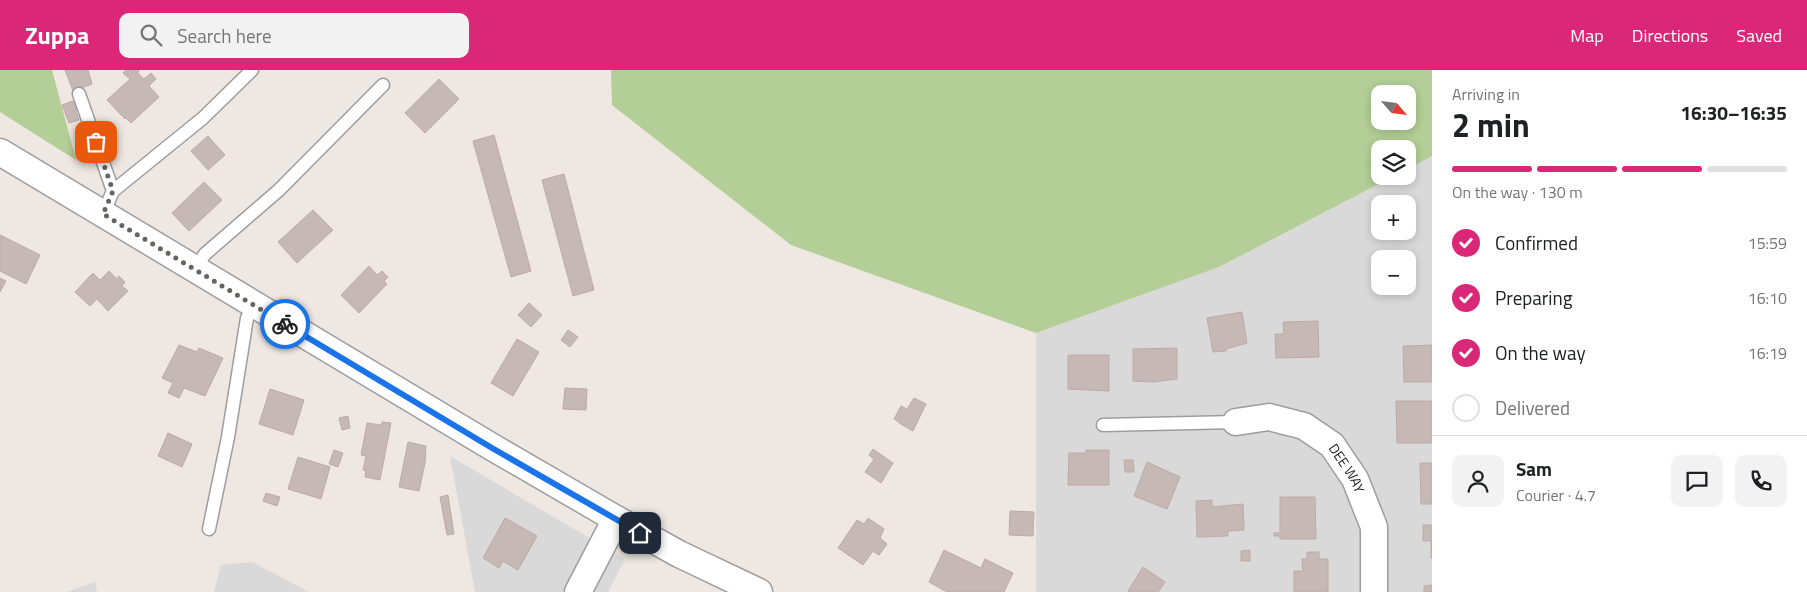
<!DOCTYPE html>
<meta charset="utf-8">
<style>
:root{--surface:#fff;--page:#f2f2f2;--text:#202124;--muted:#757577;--line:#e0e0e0;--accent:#db2777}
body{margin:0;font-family:"Titillium Web",sans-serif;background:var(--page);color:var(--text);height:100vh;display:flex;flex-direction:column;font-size:19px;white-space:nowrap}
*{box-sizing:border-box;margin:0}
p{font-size:16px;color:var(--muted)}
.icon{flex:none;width:28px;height:28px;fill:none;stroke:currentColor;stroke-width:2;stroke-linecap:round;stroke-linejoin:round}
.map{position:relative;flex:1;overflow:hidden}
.sheet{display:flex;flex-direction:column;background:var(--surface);width:375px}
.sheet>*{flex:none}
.needle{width:32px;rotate:118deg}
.controls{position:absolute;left:1371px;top:15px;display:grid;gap:10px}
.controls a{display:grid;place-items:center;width:45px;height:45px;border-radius:10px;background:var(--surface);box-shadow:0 2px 8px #0003;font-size:25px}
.pin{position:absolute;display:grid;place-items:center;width:42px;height:42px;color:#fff;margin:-21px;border-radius:10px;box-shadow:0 2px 8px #0006}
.courier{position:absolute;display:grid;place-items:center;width:50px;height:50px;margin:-25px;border:4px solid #1a73e8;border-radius:50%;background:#fff;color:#222;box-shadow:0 1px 6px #0007}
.overview em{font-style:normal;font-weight:700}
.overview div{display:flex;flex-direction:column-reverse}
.overview{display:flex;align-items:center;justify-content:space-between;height:85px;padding:0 20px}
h1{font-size:32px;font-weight:700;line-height:38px}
.bar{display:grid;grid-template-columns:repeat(4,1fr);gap:8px 5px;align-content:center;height:60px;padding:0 20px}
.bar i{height:6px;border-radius:4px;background:var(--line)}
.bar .selected{background:var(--accent)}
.bar p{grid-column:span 4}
.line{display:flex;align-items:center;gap:12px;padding:0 20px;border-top:1px solid var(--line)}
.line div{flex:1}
.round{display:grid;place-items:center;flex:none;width:52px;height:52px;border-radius:10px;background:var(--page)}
ol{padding:0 20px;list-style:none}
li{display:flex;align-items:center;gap:15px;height:55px}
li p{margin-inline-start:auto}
li .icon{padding:5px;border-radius:50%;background:var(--accent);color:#fff;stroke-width:4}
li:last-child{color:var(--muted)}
li i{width:28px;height:28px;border:2px solid var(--line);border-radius:50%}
header{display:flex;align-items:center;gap:30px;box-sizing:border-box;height:70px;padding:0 25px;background:var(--accent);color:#fff}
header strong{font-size:24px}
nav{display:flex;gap:28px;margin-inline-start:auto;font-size:18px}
.search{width:350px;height:45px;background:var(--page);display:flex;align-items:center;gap:12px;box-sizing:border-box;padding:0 18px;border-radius:10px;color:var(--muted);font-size:19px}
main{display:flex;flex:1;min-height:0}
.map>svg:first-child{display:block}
.residential{fill:#dad9d9;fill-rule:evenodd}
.forest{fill:#b3ce96;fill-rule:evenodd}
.building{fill:#c5b8b5;stroke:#bfaaa4}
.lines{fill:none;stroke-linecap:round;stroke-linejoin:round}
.lane-casing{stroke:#9d9d9d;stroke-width:15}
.street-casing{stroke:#9d9d9d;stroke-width:29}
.lane{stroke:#fff;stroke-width:12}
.street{stroke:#fff;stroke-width:26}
.done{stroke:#666361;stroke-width:5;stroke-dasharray:0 9}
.route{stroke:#1a73e8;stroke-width:6}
.labels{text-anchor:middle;stroke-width:5;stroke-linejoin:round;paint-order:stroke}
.street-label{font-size:14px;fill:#1c1c1c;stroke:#fff}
</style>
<header>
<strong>Zuppa</strong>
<div class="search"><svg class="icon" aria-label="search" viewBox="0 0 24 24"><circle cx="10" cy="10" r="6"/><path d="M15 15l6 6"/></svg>Search here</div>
<nav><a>Map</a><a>Directions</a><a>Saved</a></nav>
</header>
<main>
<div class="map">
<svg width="1432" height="522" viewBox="0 0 1432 522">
<rect width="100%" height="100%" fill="#eee7e2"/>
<path class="residential" d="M 1432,86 L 1432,522 L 1036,522 L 1036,263 L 1219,197 L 1394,106 L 1408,106 L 1408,99 ZM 1380,134 L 1408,134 L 1408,161 L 1380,161 ZM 1380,189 L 1408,189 L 1408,216 L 1380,216 Z
M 450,386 L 625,489 L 608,522 L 475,522 Z
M 252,492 L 309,522 L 214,522 L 221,495 Z
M 95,512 L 97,522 L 67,522 Z"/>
<path class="forest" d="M 0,0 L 52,0 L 76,90 L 0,42 Z
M 611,0 L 1432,0 L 1432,86 L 1408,99 L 1408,79 L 1380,79 L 1380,106 L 1394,106 L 1219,197 L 1036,263 L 791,175 L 612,35 ZM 1380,24 L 1408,24 L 1408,51 L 1380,51 Z"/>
<path class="building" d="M 65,0 L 88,0 L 92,14 L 73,21 Z
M 126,0 L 139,0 L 138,3 L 144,9 L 151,3 L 156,9 L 149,16 L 159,27 L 131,53 L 126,48 L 125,49 L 107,30 L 130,9 L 123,3 Z
M 439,9 L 459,29 L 425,63 L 405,43 Z
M 73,31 L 79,50 L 69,53 L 62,35 Z
M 494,65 L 531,201 L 511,207 L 473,71 Z
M 208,66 L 225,85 L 208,100 L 191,81 Z
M 564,104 L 594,220 L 573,226 L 542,110 Z
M 204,112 L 222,130 L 189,161 L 172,143 Z
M 313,140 L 333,160 L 297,193 L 278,172 Z
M 0,165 L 40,185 L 26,214 L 0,201 Z
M 369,196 L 377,205 L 382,201 L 388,207 L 384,211 L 387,214 L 359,243 L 341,225 Z
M 109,201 L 117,209 L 119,206 L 125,212 L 122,216 L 128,221 L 108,241 L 97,229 L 90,236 L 75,222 L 93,203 L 100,210 Z
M 0,208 L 6,211 L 0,222 Z
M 529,233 L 542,245 L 531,257 L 518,245 Z
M 1242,242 L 1247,273 L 1226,279 L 1226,281 L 1213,282 L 1207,248 Z
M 1318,251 L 1319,287 L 1276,288 L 1275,264 L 1284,264 L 1283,252 Z
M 568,260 L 578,267 L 570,277 L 561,270 Z
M 517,269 L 539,282 L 513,326 L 491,313 Z
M 179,275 L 197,282 L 199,278 L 223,288 L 205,326 L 184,318 L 179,328 L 168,323 L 173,313 L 162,308 Z
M 1432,275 L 1432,312 L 1404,312 L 1403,276 Z
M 1177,278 L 1177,309 L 1153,312 L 1133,311 L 1133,279 Z
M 1068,285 L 1109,285 L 1109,321 L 1068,319 Z
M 565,318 L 587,319 L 586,340 L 563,339 Z
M 270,319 L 304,330 L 293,365 L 259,354 Z
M 914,328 L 926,334 L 913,361 L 899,353 L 899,352 L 894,349 L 901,336 L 907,339 Z
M 1396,331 L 1432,331 L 1432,373 L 1397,373 Z
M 348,346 L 350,358 L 342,360 L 339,348 Z
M 382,352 L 391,353 L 380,410 L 365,407 L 366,401 L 363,400 L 366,386 L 361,385 L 367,353 L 381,355 Z
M 168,363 L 192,374 L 182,397 L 158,386 Z
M 408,372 L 426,376 L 425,393 L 419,421 L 399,417 Z
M 873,379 L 893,393 L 881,413 L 865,402 L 874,389 L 869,385 Z
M 334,380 L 343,383 L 338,397 L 329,394 Z
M 1086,380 L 1109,380 L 1109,415 L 1068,415 L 1069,383 L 1086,383 Z
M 298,387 L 330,397 L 321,429 L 288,419 Z
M 1124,390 L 1133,390 L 1134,402 L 1125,402 Z
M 1147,392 L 1180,407 L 1167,439 L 1134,426 Z
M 1420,393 L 1432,393 L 1432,434 L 1421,434 Z
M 266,423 L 280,427 L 277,436 L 263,431 Z
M 448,425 L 454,464 L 447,465 L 440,427 Z
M 1280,427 L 1315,427 L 1316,469 L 1280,469 L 1280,466 L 1274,466 L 1274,463 L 1280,463 Z
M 1212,430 L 1212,437 L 1243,434 L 1244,460 L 1228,461 L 1228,466 L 1197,467 L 1196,431 Z
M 1010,441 L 1034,442 L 1033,466 L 1009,465 Z
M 505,448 L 537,466 L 518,500 L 503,491 L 499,498 L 483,488 Z
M 868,448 L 884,459 L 880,468 L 887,474 L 879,485 L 873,481 L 863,495 L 838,478 L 857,450 L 864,454 Z
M 1423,455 L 1432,455 L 1432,488 L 1431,488 L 1431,471 L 1423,471 Z
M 944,480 L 981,498 L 985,489 L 1013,503 L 1004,522 L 947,522 L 929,512 Z
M 1250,480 L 1250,491 L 1241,491 L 1241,481 Z
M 1307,482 L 1319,482 L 1319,489 L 1328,489 L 1328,522 L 1294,522 L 1294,501 L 1303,501 L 1302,489 L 1307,489 Z
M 1143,497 L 1165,512 L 1158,522 L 1131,522 L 1128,521 Z
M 1432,515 L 1432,522 L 1424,522 L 1424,516 Z"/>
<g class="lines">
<defs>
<path id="lane" d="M 79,24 L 113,121
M 103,144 L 113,121 L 203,48 L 252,0
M 195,199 L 205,184 L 279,120 L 383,15
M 1103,355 L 1236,352
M 209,459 L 228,367 L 247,248 L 254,235"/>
<g id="street">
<path d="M 0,82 L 492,377 L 616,449 L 679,484 L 759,522"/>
<path id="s1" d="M 1236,352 L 1269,347 L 1304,356 L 1332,375 L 1355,409 L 1374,457 L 1374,522"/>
<path d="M 578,522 L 616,449"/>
</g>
</defs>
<use href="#lane" class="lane-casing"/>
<use href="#street" class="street-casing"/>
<use href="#lane" class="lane"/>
<use href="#street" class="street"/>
</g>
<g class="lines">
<path class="done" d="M 96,72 L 113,121 L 103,144 L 285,254"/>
<path class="route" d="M 285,254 L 492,378 L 640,463"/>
</g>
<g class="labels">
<g class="street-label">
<text dy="5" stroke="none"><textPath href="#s1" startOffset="131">DEE WAY</textPath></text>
</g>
</g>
</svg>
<div class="controls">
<a><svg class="needle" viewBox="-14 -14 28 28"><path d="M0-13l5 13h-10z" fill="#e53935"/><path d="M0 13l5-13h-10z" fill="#757577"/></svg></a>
<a><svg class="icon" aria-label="layers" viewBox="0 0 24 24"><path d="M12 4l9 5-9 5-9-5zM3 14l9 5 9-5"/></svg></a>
<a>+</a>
<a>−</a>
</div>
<div class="pin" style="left:96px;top:72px;background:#ea580c"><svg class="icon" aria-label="bag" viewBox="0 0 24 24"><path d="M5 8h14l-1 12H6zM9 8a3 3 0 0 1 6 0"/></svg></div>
<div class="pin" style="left:640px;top:463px;background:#1f2937"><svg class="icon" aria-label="home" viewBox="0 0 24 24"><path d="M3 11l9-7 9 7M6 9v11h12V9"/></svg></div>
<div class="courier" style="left:285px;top:254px"><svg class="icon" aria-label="bike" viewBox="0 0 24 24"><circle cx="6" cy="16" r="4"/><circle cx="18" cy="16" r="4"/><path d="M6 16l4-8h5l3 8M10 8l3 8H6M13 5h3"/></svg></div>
</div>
<section class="sheet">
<div class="overview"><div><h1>2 min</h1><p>Arriving in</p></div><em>16:30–16:35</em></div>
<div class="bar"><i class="selected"></i><i class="selected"></i><i class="selected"></i><i></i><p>On the way · 130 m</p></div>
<ol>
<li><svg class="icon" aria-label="check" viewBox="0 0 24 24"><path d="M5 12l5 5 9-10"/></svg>Confirmed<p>15:59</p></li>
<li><svg class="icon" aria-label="check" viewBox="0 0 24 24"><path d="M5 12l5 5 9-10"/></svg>Preparing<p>16:10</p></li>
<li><svg class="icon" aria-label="check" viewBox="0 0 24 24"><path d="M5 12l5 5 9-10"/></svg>On the way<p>16:19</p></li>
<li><i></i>Delivered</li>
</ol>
<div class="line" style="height:90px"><a class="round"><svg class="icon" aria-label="person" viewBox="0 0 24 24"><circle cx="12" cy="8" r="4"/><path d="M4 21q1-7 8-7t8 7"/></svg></a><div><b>Sam</b><p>Courier · 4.7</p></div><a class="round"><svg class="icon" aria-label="chat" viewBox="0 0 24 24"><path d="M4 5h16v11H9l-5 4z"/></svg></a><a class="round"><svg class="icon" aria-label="phone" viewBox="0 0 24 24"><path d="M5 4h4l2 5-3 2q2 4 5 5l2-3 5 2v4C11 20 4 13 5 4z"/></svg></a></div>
</section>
</main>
